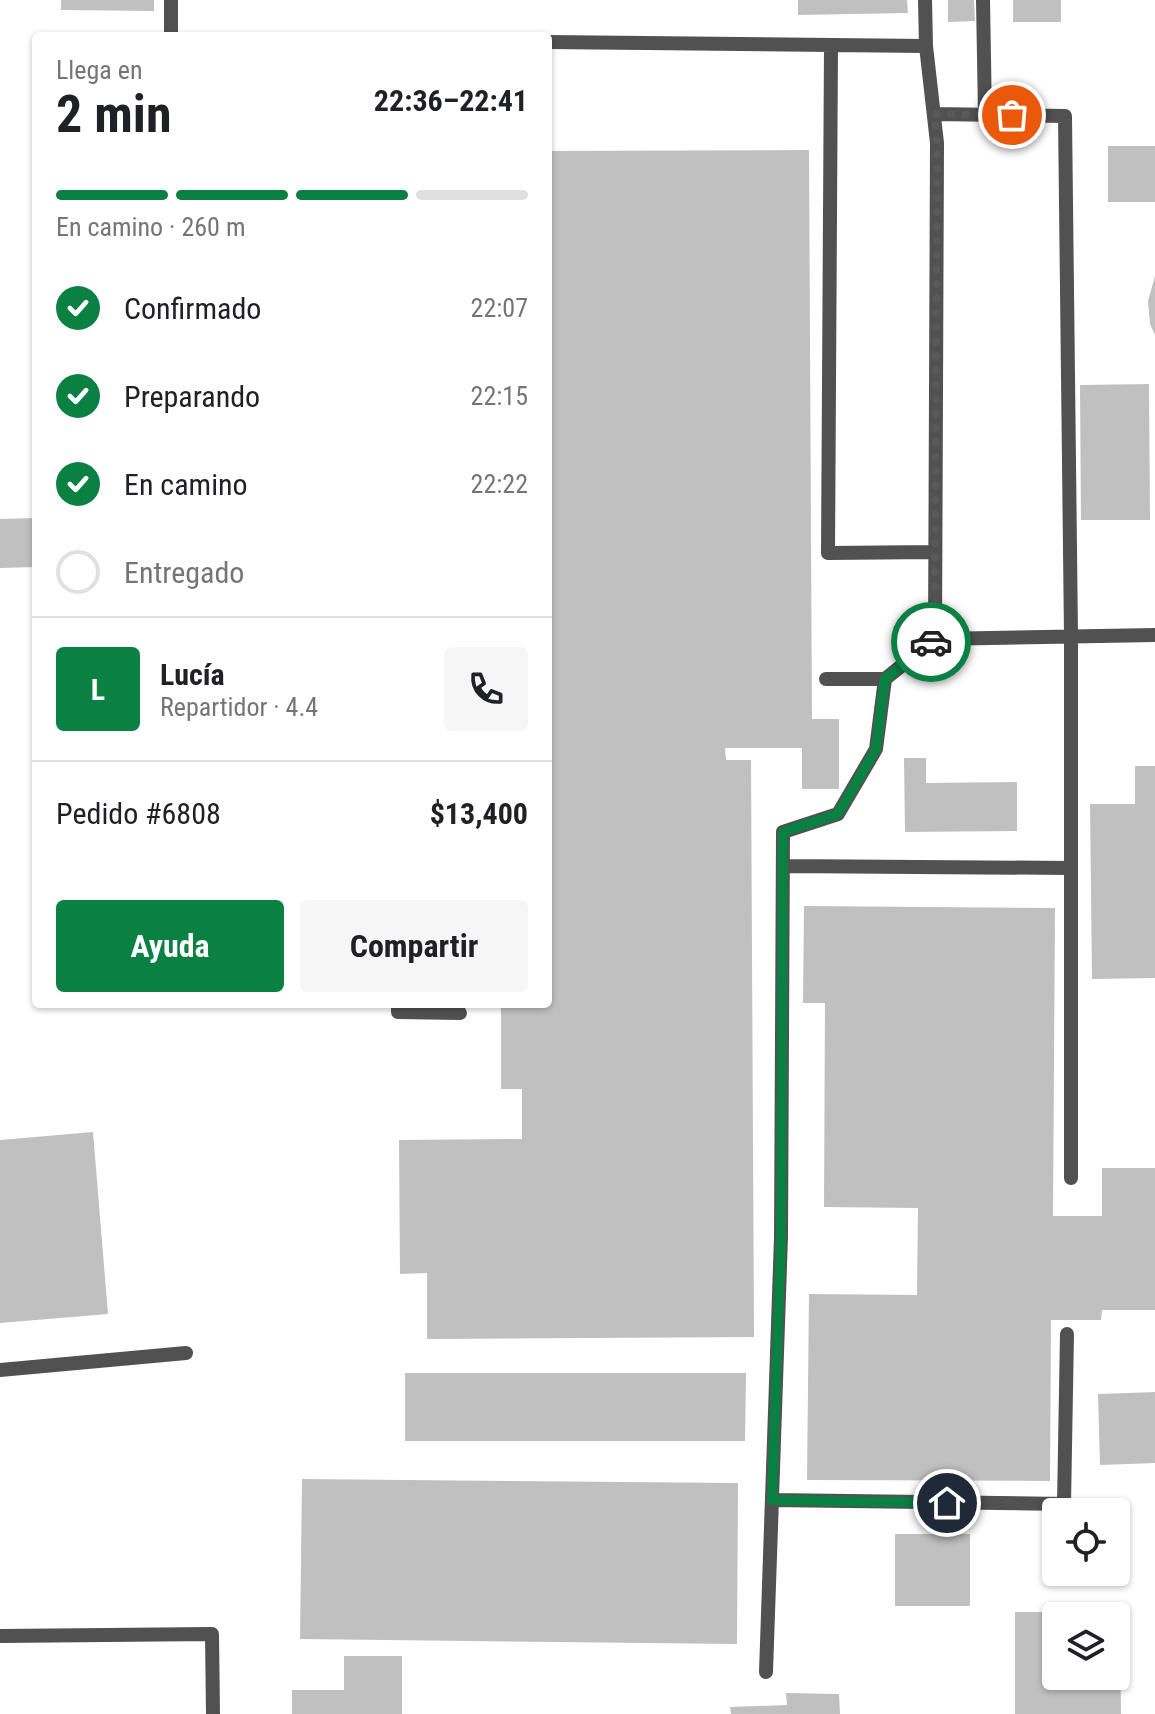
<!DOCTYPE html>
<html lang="es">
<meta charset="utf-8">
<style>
:root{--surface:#fff;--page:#f6f6f6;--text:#202124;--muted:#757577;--line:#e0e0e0;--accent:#0b8043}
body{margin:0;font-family:"Roboto Condensed",sans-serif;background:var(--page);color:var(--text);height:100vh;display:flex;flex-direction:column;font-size:30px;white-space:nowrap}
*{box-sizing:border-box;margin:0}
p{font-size:26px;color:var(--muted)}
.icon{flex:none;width:44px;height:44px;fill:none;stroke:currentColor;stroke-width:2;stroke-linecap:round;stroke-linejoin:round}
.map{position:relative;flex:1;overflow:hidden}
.drawer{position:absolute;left:32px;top:32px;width:520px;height:976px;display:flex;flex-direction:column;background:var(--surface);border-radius:8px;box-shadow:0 2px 6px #0004}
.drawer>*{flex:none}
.fabs{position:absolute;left:1042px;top:1498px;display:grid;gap:16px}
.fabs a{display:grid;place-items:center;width:88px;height:88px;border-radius:8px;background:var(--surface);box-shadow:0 2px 6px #0004;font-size:40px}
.pin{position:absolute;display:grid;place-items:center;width:68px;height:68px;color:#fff;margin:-34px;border:4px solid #fff;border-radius:50%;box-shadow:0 2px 8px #0007}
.courier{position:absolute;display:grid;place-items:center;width:80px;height:80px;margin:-40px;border:6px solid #0b8043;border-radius:50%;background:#fff;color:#222;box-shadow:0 2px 10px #0007}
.overview em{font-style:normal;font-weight:700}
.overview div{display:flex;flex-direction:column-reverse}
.overview{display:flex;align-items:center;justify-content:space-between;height:136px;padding:0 24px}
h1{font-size:52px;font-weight:700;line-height:60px}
.bar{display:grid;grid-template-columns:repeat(4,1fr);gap:12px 8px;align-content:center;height:96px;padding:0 24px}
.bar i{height:10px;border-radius:6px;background:var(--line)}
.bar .current{background:var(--accent)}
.bar p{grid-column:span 4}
.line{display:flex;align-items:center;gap:20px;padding:0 24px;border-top:2px solid var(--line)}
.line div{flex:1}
.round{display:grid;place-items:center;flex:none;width:84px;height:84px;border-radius:8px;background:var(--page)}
ol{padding:0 24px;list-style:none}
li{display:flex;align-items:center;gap:24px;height:88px}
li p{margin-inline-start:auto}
li .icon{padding:8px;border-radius:50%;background:var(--accent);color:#fff;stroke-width:4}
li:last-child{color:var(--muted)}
li i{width:44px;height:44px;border:4px solid var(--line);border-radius:50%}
.button{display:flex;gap:16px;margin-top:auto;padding:16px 24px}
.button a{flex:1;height:92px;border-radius:8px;background:var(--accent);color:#fff;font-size:32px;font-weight:700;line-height:92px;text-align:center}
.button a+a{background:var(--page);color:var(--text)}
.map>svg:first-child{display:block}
.building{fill:#c0c0c0;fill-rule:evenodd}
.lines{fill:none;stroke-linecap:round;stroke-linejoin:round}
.lane{stroke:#515151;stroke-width:14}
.done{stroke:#595959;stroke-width:8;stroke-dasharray:0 14.4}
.route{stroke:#0b8043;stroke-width:10}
</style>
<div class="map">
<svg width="1155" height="1714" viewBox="0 0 1155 1714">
<rect width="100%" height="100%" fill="#fff"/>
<path class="building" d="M 61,0 L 154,0 L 154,11 L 61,10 Z
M 798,0 L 907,0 L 908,13 L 798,15 Z
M 948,0 L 974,0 L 975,21 L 948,22 Z
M 1013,0 L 1061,0 L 1061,22 L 1013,22 Z
M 1108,146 L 1155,146 L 1155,202 L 1108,202 Z
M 809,150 L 812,719 L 839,719 L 839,789 L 802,789 L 802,748 L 725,748 L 726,760 L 751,760 L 754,1337 L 427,1339 L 427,1273 L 400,1274 L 399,1140 L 522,1139 L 522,1089 L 501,1089 L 501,1004 L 548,1004 L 548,151 Z
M 1155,276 L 1155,335 L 1150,324 L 1148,301 Z
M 1149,384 L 1150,520 L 1081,520 L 1080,385 Z
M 36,518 L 36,567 L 0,568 L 0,519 Z
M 904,758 L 926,758 L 926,783 L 1017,782 L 1017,831 L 905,832 Z
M 1135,766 L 1155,766 L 1155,978 L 1092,979 L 1090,804 L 1135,804 Z
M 804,906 L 1055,908 L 1053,1216 L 1102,1216 L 1102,1168 L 1155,1168 L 1155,1310 L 1102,1310 L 1101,1320 L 1051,1320 L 1050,1481 L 807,1480 L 809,1294 L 917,1295 L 918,1208 L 824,1207 L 825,1003 L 803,1003 Z
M 93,1132 L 108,1314 L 0,1323 L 0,1140 Z
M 405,1373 L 746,1373 L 745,1441 L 405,1441 Z
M 1155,1392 L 1155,1463 L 1100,1465 L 1098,1394 Z
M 302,1479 L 738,1483 L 737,1644 L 300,1639 Z
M 895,1534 L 970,1534 L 970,1606 L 895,1606 Z
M 1015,1612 L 1120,1612 L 1121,1714 L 1015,1714 ZM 1056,1616 L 1116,1616 L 1116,1676 L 1056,1676 Z
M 344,1656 L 402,1656 L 402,1714 L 292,1714 L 292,1690 L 344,1690 Z
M 786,1693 L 839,1694 L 840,1714 L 731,1714 L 730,1707 L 787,1705 Z"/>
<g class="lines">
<path class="lane" d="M 925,0 L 926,46 L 937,143 L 935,639 L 1155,635
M 983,0 L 985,115
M 171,36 L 171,0
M 548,42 L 926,46
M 831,46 L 828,553 L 934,552
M 934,114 L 1065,116 L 1071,636 L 1071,1178
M 826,679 L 885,679
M 783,866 L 1070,868
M 398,1004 L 398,1012 L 460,1013
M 0,1370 L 186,1353
M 772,1500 L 1064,1504 L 1067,1334
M 0,1636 L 212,1634 L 213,1714
M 766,1672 L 781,1237 L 783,832 L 838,814 L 876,749 L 885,679 L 935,639"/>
</g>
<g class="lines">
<path class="done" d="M 931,642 L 935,639 L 937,143 L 934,114 L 1012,115"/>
<path class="route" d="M 931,642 L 885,679 L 876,749 L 838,814 L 783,832 L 781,1237 L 772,1500 L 947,1503"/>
</g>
</svg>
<div class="fabs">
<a><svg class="icon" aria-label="locate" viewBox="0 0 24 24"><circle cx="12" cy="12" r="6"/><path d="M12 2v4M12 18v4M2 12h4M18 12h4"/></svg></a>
<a><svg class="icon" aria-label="layers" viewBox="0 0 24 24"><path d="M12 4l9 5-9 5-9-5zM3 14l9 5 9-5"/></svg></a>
</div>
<div class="pin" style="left:1012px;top:115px;background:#ea580c"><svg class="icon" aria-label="bag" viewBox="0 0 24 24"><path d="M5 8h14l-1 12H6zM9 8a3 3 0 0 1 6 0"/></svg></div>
<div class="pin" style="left:947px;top:1503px;background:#1f2937"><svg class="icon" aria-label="home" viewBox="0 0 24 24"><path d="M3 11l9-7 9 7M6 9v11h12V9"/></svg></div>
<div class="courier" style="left:931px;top:642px"><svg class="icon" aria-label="car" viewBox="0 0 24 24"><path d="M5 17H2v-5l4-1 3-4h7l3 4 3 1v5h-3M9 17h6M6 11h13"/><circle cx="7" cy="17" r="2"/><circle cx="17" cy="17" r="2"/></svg></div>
<section class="drawer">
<div class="overview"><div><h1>2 min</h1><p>Llega en</p></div><em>22:36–22:41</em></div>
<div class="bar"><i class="current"></i><i class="current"></i><i class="current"></i><i></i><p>En camino · 260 m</p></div>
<ol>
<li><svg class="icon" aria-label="check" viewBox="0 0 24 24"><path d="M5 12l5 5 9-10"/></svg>Confirmado<p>22:07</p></li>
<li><svg class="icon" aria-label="check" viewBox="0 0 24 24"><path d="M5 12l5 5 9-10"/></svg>Preparando<p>22:15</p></li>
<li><svg class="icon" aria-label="check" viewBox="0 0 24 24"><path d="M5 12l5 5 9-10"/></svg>En camino<p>22:22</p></li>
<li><i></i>Entregado</li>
</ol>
<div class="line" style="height:144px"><b class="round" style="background:var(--accent);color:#fff">L</b><div><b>Lucía</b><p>Repartidor · 4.4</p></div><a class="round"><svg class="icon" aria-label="phone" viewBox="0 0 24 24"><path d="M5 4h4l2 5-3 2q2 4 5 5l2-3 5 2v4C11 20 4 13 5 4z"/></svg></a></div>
<div class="line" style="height:104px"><div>Pedido #6808</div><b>$13,400</b></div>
<div class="button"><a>Ayuda</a><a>Compartir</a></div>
</section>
</div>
